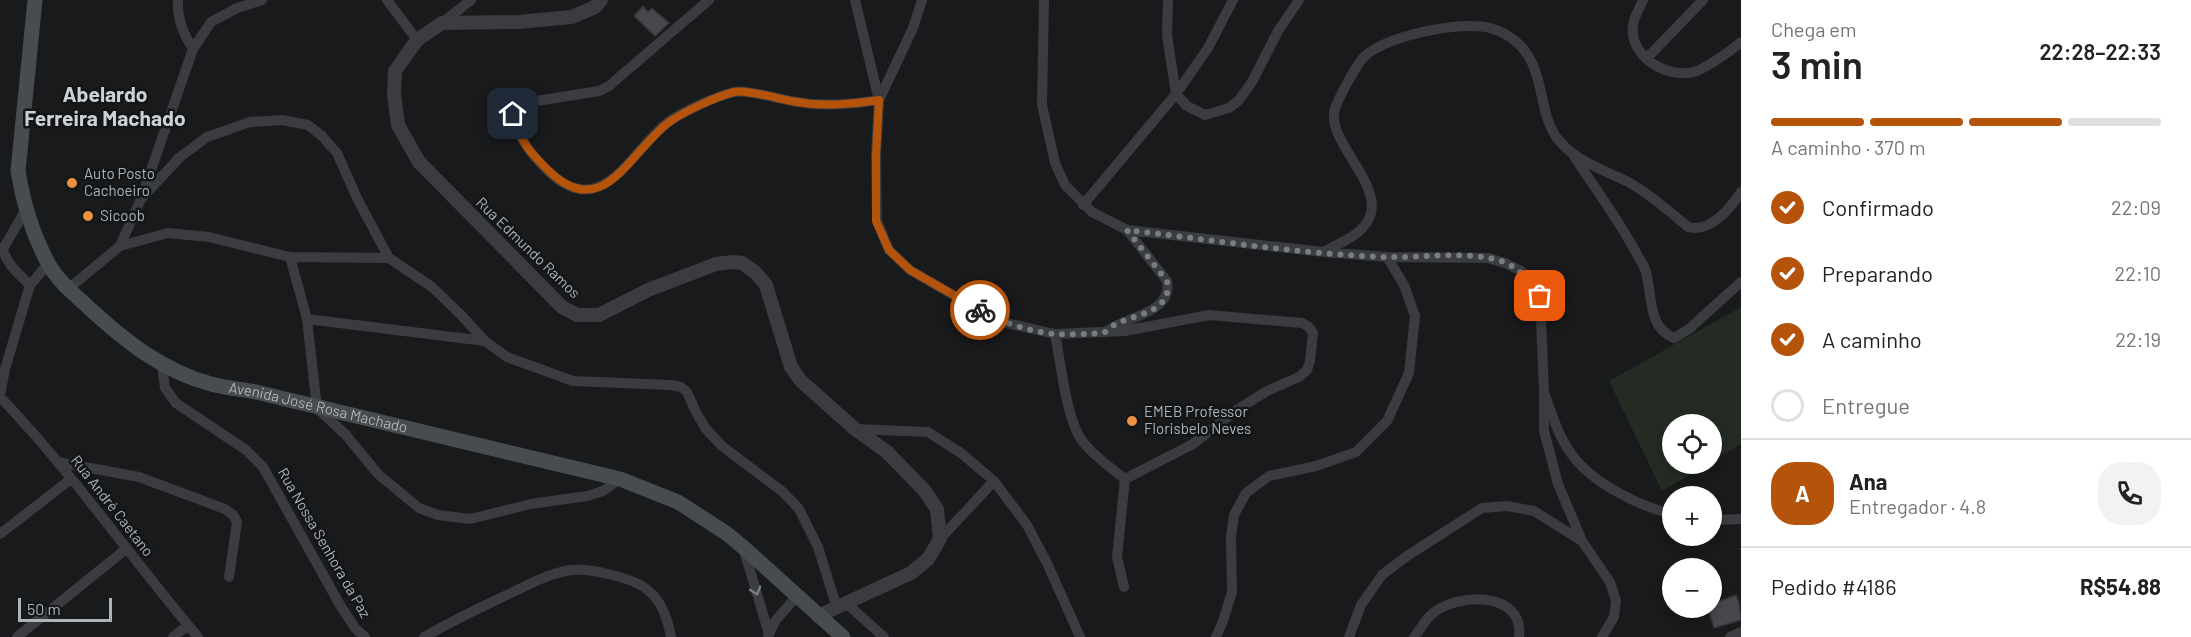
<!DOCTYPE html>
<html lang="pt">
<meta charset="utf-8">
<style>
:root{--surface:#fff;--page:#f2f2f2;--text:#222;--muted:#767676;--line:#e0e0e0;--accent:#b45309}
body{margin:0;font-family:Barlow,sans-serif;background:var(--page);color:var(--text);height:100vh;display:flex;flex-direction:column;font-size:22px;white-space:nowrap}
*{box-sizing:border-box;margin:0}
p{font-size:20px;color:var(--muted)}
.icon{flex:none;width:33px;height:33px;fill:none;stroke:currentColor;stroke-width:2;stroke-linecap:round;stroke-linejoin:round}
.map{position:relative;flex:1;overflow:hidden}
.details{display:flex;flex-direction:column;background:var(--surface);width:450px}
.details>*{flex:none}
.controls{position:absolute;left:1662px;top:414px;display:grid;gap:12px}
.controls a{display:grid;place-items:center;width:60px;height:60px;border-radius:50%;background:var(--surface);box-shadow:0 3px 9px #0003;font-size:30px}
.scale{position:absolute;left:18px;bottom:15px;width:94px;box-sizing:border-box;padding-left:6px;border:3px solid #acb3ba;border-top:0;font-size:16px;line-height:21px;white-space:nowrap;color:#acb3ba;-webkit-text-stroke:4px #141516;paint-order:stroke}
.pin{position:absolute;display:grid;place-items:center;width:51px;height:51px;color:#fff;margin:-26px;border-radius:12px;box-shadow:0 3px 9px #0006}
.courier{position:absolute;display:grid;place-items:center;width:60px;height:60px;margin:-30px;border:4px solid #b45309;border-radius:50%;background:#fff;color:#222;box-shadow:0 2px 8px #0007}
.overview em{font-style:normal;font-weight:600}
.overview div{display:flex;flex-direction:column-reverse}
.overview{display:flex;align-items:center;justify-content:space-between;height:102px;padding:0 30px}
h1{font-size:39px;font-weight:600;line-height:45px}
.bar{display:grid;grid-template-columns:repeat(4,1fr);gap:9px 6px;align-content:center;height:72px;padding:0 30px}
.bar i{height:8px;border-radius:4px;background:var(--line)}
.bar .active{background:var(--accent)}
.bar p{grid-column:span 4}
.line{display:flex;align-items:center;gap:15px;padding:0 30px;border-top:2px solid var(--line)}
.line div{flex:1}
.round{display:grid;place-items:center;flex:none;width:63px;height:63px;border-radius:24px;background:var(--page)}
ol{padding:0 30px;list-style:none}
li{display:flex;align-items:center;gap:18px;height:66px}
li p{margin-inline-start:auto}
li .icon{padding:6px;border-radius:50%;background:var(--accent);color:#fff;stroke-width:4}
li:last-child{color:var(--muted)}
li i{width:33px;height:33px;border:3px solid var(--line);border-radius:50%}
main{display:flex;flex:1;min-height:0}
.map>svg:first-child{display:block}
.green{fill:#232b23}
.building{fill:#46484b;stroke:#333437;stroke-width:1.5}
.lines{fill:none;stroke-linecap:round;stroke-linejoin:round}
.minor{stroke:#3a3c40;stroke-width:10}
.tertiary{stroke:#3a3c40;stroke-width:14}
.secondary{stroke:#484c50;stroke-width:15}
.oneway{stroke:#797d83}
.done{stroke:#797d82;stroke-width:6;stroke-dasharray:0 10.8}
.route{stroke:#b45309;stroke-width:8}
.poi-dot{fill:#eb9242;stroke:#141516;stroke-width:2}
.labels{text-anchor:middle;stroke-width:5;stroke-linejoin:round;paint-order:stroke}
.poi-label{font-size:15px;fill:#acb3ba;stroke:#141516;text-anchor:start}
.street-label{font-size:15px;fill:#acb3ba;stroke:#141516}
.district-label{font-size:21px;font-weight:bold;fill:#cdd1d6;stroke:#141516}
</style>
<main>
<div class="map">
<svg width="1741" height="637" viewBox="0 0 1741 637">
<rect width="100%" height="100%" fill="#191a1b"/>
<path class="green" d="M 1741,307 L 1741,444 L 1712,461 L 1712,424 L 1672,424 L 1672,464 L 1708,464 L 1662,491 L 1609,381 Z"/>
<path class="building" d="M 643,6 L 648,12 L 652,8 L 669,23 L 655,36 L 634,16 Z
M 1736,595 L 1739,603 L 1741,620 L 1714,628 L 1708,608 L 1712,608 L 1712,604 Z"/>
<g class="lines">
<path class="minor" d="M 178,0 C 177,19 183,33 193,49
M 387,0 L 417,40
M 709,0 L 609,86 L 599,91 L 518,104 L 514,108 L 513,113 C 520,141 529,152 548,171 C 602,223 629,153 667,123 C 681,112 717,96 734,92 C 746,89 782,100 797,102 C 825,107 851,104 879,100 L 913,28 L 922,0
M 855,0 L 879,100 L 876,155 L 877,221 L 889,250 L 910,270 L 998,321 L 1055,334 L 1125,331 L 1209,315 L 1302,323 L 1309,327 L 1313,333 L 1310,361 L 1307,370 L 1299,377 L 1267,391 L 1235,411 L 1193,444 L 1125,479
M 1044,0 L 1042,105 L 1055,163 L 1065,185 L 1092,212 L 1127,230 L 1324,252 L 1387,257 L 1488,258 L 1505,263 L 1521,271 L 1540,296 L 1544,392 L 1544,431 L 1558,484 L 1582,541 L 1610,582 L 1616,601 L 1614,617 L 1602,637
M 1168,0 L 1167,35 L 1176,94
M 1643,0 C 1640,8 1633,18 1633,26 C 1629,57 1668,79 1694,72 C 1705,69 1732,50 1741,42
M 442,23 L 471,0
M 1647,58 L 1703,0
M 1176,94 L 1187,106 L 1205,115 L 1229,108 L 1239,100 L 1252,82 L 1278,31 L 1299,0
M 1574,156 C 1594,187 1616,216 1634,249 C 1637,255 1642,262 1645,269 C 1653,292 1646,327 1674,338 L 1689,329 L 1741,282
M 141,199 L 180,157 L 207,137 L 250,122 L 282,120 L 308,125 L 322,136 L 337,153 L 357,198 L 389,258 L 432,287 L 461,315 L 485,341 L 507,357 L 573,381 L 671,385 L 681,387 L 687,392 L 697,414 L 706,429 L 722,446 L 783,492 L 799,509 L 818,547 L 837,608
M 1083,205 L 1176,94 L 1208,48 L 1233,0
M 120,246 L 168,233 L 209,237 L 290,257 L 389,258
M 0,248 L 3,249 C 7,265 18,273 30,285
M 3,249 L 26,209
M 1324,252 C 1342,241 1365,235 1371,213 C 1379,182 1330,142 1334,113 C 1335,103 1357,64 1364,57 C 1385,36 1461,20 1490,28 C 1497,30 1508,35 1514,40 C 1547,66 1536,109 1557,138 C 1575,162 1605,170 1630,183 C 1651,195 1669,211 1688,227 C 1710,233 1730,209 1741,192
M 290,257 L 307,319 L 317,408 L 345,434 L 378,474 L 419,508 L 438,515 L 470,519 L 531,504 L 587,496 L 603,491 L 620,479
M 68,289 L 120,246 L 141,199 L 193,49 L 211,22 L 237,8 L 262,0
M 307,319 L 485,341
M 1106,332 C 1125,316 1173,314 1167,281 L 1127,230
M 1055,334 C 1061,363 1066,420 1083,442 C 1095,457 1111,468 1125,479
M 162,365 L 165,388 L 176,403 L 246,450 L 263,467 L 340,605 L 355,628 L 365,637
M 0,395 L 5,369 L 30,285 L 48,264
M 1545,395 C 1552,414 1558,435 1570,452 C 1590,482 1638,506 1672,514
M 0,397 C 72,472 131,558 198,637
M 855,429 L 928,432 L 961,453 L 994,481 L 1027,525 L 1047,563 L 1080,637
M 58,462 L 139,477 L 225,509 L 233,515 L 237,522 L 229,577
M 1712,520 L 1741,519
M 0,534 L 71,479
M 940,539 L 994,481
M 743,547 L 769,634
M 1124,587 L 1117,557 L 1125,479
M 846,603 L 884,637
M 768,636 L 776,620 L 797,596
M 17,637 L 126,549
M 173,637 L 188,625
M 424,637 C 452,621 481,607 511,593 C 529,584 550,573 571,570 C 590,568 636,578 650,592 C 663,603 668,621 671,637
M 1216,637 L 1223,621 L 1232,592 L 1231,537 L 1234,515 L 1246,493 L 1269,476 L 1316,466 L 1356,452 L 1387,421 L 1409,373 L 1415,316 L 1404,285 L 1387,257
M 1349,637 L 1361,605 L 1382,575 L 1407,556 L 1482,508 L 1507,506 L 1534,511 L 1582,541
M 1414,637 C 1420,630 1425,620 1432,614 C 1457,592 1525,591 1519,637
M 1730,637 L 1741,632"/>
<path class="tertiary" d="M 601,0 L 595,7 L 572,17 L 518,22 L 442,23 L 417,40 L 395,71 L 394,94 L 398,125 L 419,162 L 562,307 L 577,315 L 599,315 L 648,290 L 716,264 L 733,262 L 742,263 L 755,272 L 766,285 L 791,367 L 801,381 L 855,429 L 887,452 L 924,490 L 937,509 L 940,539 L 928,559 L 911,573 L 818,616"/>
<path class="secondary" id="s1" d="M 35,0 L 18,171 C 23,202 33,235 48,263 C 57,280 74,294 88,307 C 124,340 162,371 211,384 C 225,388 241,389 256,392 L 620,479 L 678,502 L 726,533 L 743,547 L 843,637"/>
</g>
<defs><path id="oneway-chevron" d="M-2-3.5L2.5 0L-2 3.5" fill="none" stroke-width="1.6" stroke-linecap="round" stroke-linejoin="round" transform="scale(1.5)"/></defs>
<use class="oneway" href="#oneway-chevron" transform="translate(756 591) rotate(73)"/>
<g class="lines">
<path class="done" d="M 980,310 C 1002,323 1029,331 1054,334 C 1062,335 1099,334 1105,332 C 1109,330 1112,326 1116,324 C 1136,314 1173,312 1167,281 L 1127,230 C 1213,240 1299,254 1386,257 C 1422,258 1471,250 1504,262 C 1521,269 1529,282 1540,296"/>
<path class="route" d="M 513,114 C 520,141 529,152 549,171 C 603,223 629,153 668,123 C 681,113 717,96 734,92 C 746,89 782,100 797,102 C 825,107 851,104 879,100 L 876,155 L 876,221 L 889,250 L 910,270 L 980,310"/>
</g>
<g class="poi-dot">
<circle cx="72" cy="183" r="6"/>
<circle cx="88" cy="216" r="6"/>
<circle cx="1132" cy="421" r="6"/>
</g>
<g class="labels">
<g class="poi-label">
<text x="84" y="179">Auto Posto<tspan x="84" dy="17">Cachoeiro</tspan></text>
<text x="100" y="221">Sicoob</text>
<text x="1144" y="417">EMEB Professor<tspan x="1144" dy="17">Florisbelo Neves</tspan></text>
</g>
<g class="street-label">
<text transform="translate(528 248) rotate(44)" y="5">Rua Edmundo Ramos</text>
<text dy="5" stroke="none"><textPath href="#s1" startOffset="585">Avenida José Rosa Machado</textPath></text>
<text transform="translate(112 506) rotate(52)" y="5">Rua André Caetano</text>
<text transform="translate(324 543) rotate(60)" y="5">Rua Nossa Senhora da Paz</text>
</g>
<g class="district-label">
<text x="105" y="102">Abelardo<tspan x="105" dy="24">Ferreira Machado</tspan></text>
</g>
</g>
</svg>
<div class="controls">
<a><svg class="icon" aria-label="locate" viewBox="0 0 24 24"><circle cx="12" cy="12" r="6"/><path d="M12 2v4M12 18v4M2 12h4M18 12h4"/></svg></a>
<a>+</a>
<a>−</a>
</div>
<div class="scale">50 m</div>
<div class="pin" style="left:1540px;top:296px;background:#ea580c"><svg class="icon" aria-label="bag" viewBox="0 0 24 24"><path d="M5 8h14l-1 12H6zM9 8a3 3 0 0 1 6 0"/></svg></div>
<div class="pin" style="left:513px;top:114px;background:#1f2937"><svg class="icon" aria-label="home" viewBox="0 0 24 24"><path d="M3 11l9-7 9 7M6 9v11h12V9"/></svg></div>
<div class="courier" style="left:980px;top:310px"><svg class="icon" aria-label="bike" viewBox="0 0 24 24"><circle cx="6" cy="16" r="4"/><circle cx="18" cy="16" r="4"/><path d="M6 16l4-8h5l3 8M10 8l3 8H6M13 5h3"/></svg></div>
</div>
<section class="details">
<div class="overview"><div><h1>3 min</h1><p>Chega em</p></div><em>22:28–22:33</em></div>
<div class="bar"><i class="active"></i><i class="active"></i><i class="active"></i><i></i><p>A caminho · 370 m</p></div>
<ol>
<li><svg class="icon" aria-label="check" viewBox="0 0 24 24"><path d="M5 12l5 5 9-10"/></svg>Confirmado<p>22:09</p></li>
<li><svg class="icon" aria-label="check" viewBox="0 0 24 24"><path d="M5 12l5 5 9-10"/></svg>Preparando<p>22:10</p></li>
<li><svg class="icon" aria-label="check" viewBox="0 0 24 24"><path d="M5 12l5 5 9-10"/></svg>A caminho<p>22:19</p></li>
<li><i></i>Entregue</li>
</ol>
<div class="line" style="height:108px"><b class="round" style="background:var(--accent);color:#fff">A</b><div><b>Ana</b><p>Entregador · 4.8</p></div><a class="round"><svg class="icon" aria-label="phone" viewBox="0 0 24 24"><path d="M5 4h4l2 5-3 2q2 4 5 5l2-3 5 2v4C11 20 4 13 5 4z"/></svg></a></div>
<div class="line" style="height:78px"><div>Pedido #4186</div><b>R$54.88</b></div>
</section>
</main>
